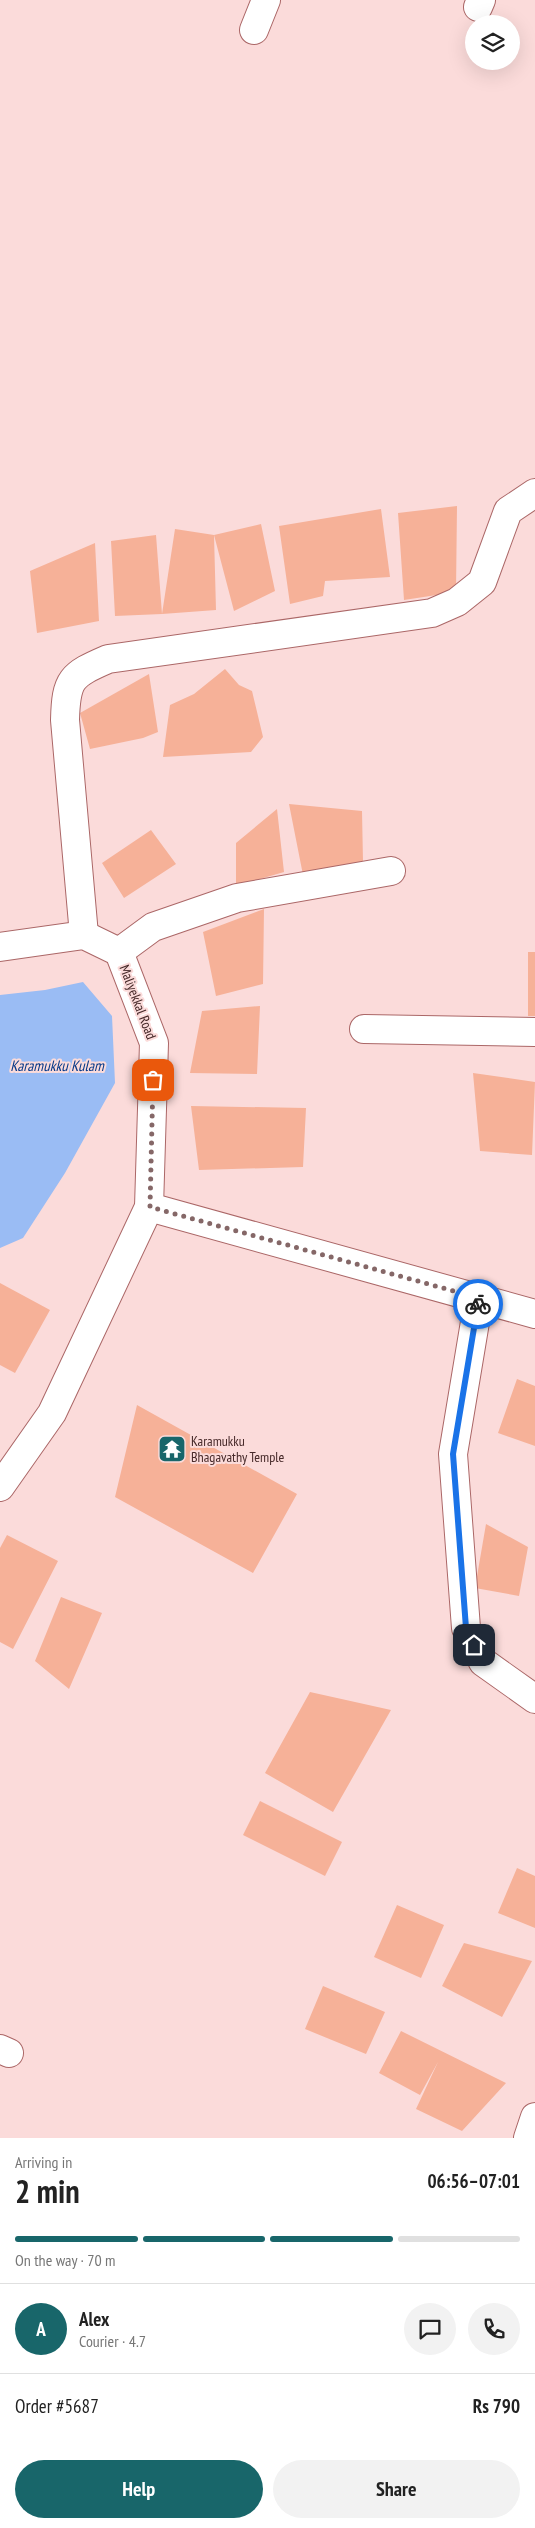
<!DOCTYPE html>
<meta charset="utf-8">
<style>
:root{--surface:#fff;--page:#f2f2f2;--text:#222;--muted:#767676;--line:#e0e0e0;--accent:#18666a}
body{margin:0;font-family:"PT Sans Narrow",sans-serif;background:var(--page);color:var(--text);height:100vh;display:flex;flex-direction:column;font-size:19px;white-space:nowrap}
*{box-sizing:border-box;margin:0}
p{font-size:16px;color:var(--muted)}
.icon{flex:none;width:28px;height:28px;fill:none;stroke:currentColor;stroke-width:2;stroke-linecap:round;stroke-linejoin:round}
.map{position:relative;height:2138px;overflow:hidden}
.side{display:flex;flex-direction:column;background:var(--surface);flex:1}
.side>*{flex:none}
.controls{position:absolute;left:465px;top:15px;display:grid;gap:10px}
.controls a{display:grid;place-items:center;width:55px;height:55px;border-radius:50%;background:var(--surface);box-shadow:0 5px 20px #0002;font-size:25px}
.pin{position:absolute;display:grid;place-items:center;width:42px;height:42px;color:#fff;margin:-21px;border-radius:10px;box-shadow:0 2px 8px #0006}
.courier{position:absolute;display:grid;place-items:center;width:50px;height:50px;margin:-25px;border:4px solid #1a73e8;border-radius:50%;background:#fff;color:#222;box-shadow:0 1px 6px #0007}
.overview em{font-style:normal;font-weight:700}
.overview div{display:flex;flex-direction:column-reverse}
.overview{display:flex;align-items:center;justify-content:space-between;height:85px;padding:0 15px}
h1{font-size:32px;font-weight:700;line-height:38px}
.bar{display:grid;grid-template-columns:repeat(4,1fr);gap:8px 5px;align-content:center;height:60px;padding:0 15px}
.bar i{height:6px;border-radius:4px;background:var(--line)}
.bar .on{background:var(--accent)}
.bar p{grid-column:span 4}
.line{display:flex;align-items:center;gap:12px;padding:0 15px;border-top:1px solid var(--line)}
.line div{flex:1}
.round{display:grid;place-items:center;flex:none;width:52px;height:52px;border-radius:26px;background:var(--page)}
.button{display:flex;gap:10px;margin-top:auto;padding:10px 15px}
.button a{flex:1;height:58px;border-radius:30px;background:var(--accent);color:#fff;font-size:20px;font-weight:700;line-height:58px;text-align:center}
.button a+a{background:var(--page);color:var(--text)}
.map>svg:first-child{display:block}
.water{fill:#9abcf4}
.building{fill:#f6b198}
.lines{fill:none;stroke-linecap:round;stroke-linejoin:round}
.minor-casing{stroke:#ab6767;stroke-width:30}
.tertiary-casing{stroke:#ab6767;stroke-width:30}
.minor{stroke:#fff;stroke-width:28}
.tertiary{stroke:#fff;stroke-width:28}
.done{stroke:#856767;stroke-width:5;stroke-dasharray:0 9}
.route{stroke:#1a73e8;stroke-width:6}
.labels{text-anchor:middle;stroke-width:4;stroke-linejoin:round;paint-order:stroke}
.street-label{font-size:14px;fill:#462929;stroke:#fbdbda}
.poi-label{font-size:14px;fill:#462929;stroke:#fbdbda;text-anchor:start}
.water-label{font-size:15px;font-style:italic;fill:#073988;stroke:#fbdbda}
</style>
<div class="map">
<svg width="535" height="2138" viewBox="0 0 535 2138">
<rect width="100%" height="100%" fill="#fbdbda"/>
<path class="water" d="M 83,982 L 112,1016 L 115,1083 L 65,1173 L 23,1238 L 0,1248 L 0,995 L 45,990 Z"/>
<path class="building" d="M 457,506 L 456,592 L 404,600 L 398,513 Z
M 381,509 L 390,577 L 325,581 L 323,596 L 290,604 L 279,526 Z
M 261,524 L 275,591 L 234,611 L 214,535 Z
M 175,529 L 214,535 L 216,610 L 162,614 Z
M 156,535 L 162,614 L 115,616 L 111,541 Z
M 95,543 L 99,621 L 37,633 L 30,571 Z
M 225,669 L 239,685 L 252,691 L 263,737 L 251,752 L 163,757 L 170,705 L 194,694 Z
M 149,674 L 158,732 L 143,738 L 90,749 L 80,713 Z
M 289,804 L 362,811 L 363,862 L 303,875 Z
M 277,809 L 284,872 L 236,886 L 236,843 Z
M 151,830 L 176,864 L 124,898 L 102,863 Z
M 264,909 L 263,984 L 216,996 L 203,932 Z
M 528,952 L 535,952 L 535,1016 L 528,1016 Z
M 260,1006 L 257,1074 L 190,1073 L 202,1011 Z
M 473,1073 L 535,1082 L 532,1155 L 480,1151 Z
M 191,1106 L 306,1108 L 303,1167 L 199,1170 Z
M 0,1283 L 50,1310 L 15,1373 L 0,1365 Z
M 517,1379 L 535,1386 L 535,1446 L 498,1433 Z
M 137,1405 L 297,1494 L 253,1573 L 115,1497 Z
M 486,1524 L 528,1547 L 519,1596 L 475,1588 Z
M 7,1535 L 58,1561 L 13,1649 L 0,1642 L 0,1548 Z
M 61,1597 L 102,1613 L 69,1689 L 35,1661 Z
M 310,1692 L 391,1710 L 333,1812 L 265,1773 Z
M 260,1801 L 342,1842 L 325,1876 L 243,1835 Z
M 517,1868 L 535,1876 L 535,1928 L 498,1913 Z
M 397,1905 L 444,1925 L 421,1978 L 374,1957 Z
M 464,1943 L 532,1961 L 502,2017 L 442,1986 Z
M 323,1986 L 385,2012 L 366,2054 L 305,2029 Z
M 401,2031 L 506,2083 L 462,2131 L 416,2109 L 438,2062 L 420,2095 L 379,2073 Z"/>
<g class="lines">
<defs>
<path id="minor" d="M 478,7 L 481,0
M 254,30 L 266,0
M 84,935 L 65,720 C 66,679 71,675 108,659 L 432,613 L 457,602 L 482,582 L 508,511 L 535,493
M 119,952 L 153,927 L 237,898 L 391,871
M 364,1029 L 535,1032
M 149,1207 L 535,1314
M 479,1298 L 453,1454 L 466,1628 L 483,1662 L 535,1699
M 0,2049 L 9,2053
M 528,2138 L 535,2117"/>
<path id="tertiary" d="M 0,947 L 84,935 L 119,952 L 154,1043 L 149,1207 L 52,1413 L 0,1487"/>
</defs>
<use href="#minor" class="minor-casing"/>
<use href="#tertiary" class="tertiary-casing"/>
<use href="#minor" class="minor"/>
<use href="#tertiary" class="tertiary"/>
</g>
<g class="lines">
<path class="done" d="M 153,1080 L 150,1207 L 479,1298 L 478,1304"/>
<path class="route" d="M 474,1645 L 466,1628 L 453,1454 L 478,1304"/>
</g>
<defs>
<symbol id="temple-square" viewBox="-11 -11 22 22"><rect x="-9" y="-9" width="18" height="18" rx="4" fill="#18666a" stroke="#fbdbda"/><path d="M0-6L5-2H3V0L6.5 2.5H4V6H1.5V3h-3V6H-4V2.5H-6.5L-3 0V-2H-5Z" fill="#fff"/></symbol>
</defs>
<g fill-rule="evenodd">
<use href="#temple-square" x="156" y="1433" width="32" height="32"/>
</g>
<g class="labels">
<g class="street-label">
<text transform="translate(138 1002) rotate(69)" y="5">Maliyekkal Road</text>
</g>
<g class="poi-label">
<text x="191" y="1446">Karamukku<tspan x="191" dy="16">Bhagavathy Temple</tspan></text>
</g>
<g class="water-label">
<text x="57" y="1071">Karamukku Kulam</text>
</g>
</g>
</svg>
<div class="controls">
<a><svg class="icon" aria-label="layers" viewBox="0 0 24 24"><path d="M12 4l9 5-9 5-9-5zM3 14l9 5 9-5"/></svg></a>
</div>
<div class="pin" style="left:153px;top:1080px;background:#ea580c"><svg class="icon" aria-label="bag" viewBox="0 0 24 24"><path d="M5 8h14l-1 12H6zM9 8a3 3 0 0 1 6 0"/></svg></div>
<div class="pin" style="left:474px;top:1645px;background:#1f2937"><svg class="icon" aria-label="home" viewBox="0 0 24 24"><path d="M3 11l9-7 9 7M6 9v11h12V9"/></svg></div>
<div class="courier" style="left:478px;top:1304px"><svg class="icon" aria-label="bike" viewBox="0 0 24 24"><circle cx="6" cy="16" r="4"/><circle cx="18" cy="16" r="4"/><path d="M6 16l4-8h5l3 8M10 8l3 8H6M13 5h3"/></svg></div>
</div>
<section class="side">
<div class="overview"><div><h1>2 min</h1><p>Arriving in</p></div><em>06:56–07:01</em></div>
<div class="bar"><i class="on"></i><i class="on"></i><i class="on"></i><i></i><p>On the way · 70 m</p></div>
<div class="line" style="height:90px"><b class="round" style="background:var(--accent);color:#fff">A</b><div><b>Alex</b><p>Courier · 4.7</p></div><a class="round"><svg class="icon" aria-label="chat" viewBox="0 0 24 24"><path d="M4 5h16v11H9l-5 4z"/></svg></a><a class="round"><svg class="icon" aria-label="phone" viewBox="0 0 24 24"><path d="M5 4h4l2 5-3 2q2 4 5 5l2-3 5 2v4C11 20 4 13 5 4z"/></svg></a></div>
<div class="line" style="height:65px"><div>Order #5687</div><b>Rs 790</b></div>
<div class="button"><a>Help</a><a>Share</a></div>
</section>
